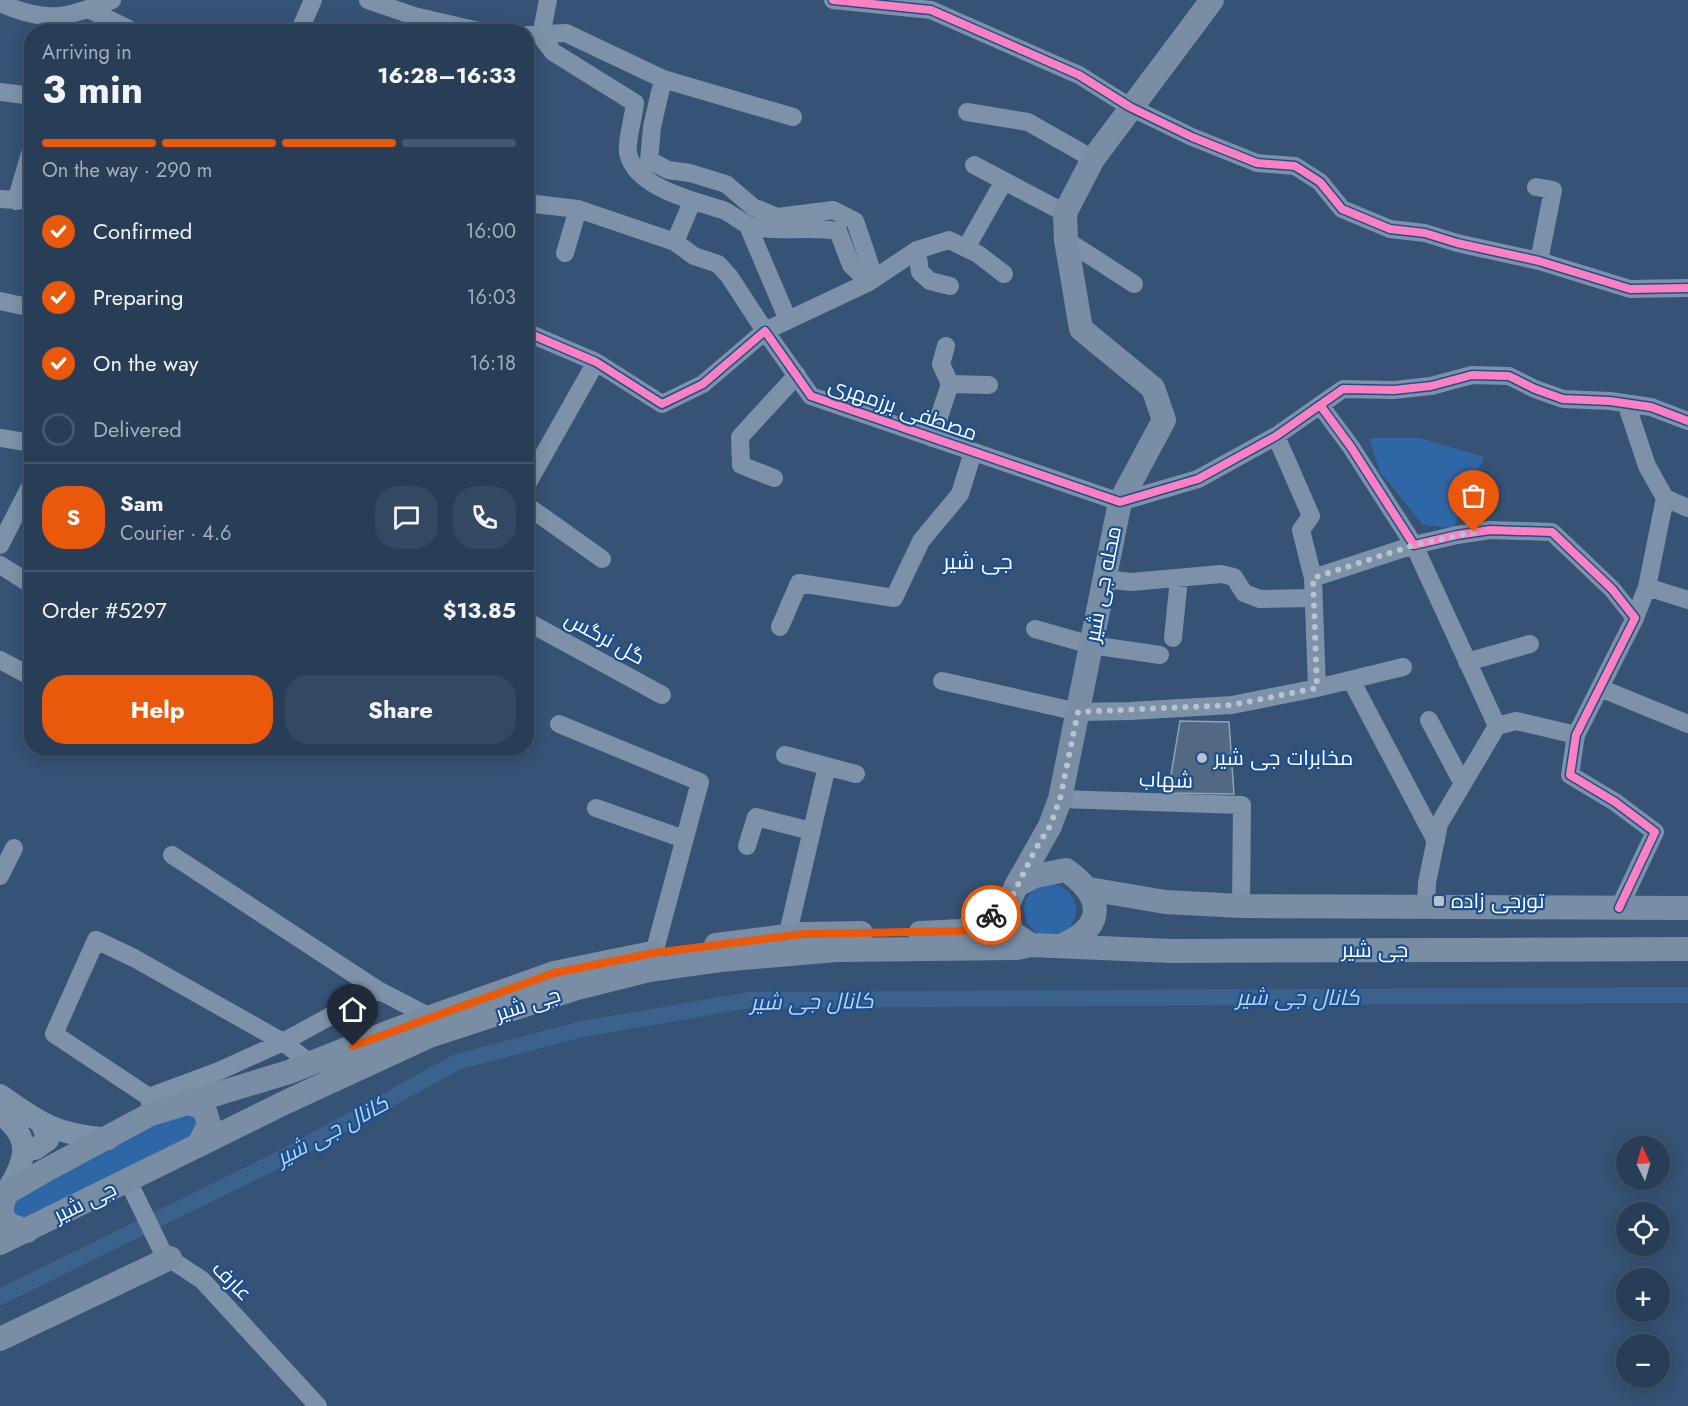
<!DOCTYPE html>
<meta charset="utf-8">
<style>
:root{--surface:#283e57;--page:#344961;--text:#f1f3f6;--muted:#a5aeba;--line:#44576d;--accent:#ea580c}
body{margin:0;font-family:Jost,Cairo,sans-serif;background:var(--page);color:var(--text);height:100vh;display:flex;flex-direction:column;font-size:22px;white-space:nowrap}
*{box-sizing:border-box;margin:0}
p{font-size:20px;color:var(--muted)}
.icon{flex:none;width:33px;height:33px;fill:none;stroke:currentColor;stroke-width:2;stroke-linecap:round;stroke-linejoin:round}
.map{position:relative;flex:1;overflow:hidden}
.sheet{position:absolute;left:24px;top:24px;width:510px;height:732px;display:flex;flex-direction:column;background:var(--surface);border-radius:24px;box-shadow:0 3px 15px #0003,0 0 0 2px var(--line)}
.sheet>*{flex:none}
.needle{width:39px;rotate:355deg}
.tools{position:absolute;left:1616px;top:1136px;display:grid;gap:12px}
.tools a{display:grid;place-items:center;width:54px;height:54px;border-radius:50%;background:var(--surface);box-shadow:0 3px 15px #0003,0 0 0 2px var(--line);font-size:30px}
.pin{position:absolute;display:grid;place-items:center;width:51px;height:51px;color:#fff;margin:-62px -26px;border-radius:50% 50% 50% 0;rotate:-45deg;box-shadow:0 0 6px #0007}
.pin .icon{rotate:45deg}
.courier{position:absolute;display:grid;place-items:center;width:60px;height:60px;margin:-30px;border:4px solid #ea580c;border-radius:50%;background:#fff;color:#222;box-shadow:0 2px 8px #0007}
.headline em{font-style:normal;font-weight:700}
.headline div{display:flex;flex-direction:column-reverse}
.headline{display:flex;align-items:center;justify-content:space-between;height:102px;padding:0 18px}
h1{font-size:39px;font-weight:700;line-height:45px}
.bar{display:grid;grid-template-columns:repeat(4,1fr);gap:9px 6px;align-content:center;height:72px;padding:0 18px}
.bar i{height:8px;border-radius:4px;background:var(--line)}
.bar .on{background:var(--accent)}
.bar p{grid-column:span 4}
.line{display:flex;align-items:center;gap:15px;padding:0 18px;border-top:2px solid var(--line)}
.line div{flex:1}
.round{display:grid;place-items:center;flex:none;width:63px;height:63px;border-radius:24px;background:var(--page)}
ol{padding:0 18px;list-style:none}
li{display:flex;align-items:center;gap:18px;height:66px}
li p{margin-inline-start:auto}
li .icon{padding:6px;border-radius:50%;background:var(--accent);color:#fff;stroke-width:4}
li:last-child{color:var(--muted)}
li i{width:33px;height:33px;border:3px solid var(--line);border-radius:50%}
.action{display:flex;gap:12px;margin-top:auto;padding:12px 18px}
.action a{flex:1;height:69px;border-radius:24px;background:var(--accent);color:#fff;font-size:24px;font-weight:700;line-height:69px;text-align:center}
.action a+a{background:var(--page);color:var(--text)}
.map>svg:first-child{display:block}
.green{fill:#2f66a5}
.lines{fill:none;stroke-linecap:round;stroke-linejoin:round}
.canal{stroke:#3b618d;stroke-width:16}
.building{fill:#526984;stroke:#92a2b6;stroke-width:1.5}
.minor{stroke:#7d92a8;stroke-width:18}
.tertiary{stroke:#7d92a8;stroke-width:22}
.secondary{stroke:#798da4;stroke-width:24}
.cycleway-casing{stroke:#1b4f8f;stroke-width:11}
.cycleway{stroke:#ff80c0;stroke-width:8}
.done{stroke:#b9c2ce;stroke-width:6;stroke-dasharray:0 10.8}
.route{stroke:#ea580c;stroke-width:8}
.poi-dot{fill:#b9c2ce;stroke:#1b4f8f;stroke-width:2}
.labels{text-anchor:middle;stroke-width:4.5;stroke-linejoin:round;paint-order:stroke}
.street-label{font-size:21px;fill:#fff;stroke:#1b4f8f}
.poi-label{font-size:21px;fill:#fff;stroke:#1b4f8f;text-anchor:start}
.neighbourhood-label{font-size:22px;fill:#fff;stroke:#1b4f8f}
.water-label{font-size:22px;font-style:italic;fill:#b5d3f5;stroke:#1b4f8f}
</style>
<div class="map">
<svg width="1688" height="1406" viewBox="0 0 1688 1406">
<rect width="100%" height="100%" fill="#365274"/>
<path class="green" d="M 1369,438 L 1420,438 L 1484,457 L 1453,528 L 1423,525 L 1380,472 Z
M1024 910a26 26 0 1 1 52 0a26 26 0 1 1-52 0Z
M 184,1111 L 194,1113 L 198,1120 L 196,1135 L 23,1220 L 12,1214 L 13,1199 Z"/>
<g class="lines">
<path class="canal" d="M 0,1297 L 284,1157 L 457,1062 L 582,1029 L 750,1000 L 1688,995"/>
</g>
<path class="building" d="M 1180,721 L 1229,722 L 1234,794 L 1168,793 Z"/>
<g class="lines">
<path class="minor" d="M 368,0 L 414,16 L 483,32
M 833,0 L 931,10 L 1079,75 L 1130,107 L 1192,137 L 1257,163 L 1295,166 L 1320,182 L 1342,209 L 1390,229 L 1425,233 L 1457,243 L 1539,261 L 1630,289 L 1688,288
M 0,3 C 48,24 65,18 112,0
M 88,9 L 135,32
M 299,32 L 313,0
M 526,35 L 566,33 L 663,79 L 652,127 L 649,160 L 668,170 L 690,173 L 726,184 L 753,207 L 777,217 L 833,210 L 855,221 L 870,265 L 869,282
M 541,36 L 553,52 L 635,103 C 634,115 626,142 628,153 C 635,188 695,201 723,210 C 733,214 741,223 751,226 C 779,233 809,226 838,231 L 851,265 L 869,282
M 541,36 L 548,0
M 663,79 L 793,117
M 0,92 L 32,96
M 967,112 L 1028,122 L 1093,159
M 974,165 L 1065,213
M 1536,187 L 1553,190 L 1539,261
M 0,199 L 32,201
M 16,201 L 32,147
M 526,203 L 578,209 L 675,242 L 692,202
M 748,226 L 788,320
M 1066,240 L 1134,284
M 675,242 L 694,256 L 718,264 L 729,276 L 765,331 L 869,282 L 917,250 L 949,240 L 978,254 L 1004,274
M 966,248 L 1004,181
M 917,250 L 920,272 L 930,281 L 950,286
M 565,253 L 578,209
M 0,301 L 32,308
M 526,332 L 596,362 L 662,404 L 703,384 L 765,331 L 811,396 L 1120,502 L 1198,479 L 1276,436 L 1343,389 L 1394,390 L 1431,386 L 1472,375 L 1509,376 L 1535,389 L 1563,399 L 1610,401 L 1651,407 L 1688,421
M 946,346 L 941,364 L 950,384 L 989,385
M 32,391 L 32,397
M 1626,403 L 1647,466 L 1665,498 L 1688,508
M 1320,405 L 1351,447 L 1414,545 L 1457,535 L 1490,530 L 1552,532 L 1612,589 L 1635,618 L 1576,735 L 1570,775 L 1615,802 L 1655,832 L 1619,908
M 1276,436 L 1311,516 L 1301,530 L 1313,578 L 1317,688
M 0,438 L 32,443
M 932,438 L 950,384
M 774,478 L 741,465 L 740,437 L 797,375
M 526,486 L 596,362
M 526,505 L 602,559
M 0,545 L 32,483
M 0,565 L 32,585
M 1313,578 L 1414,545 L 1497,726
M 1103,579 L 1131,582 L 1221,574 L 1234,577 L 1244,593 L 1260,599 L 1314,598
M 1647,587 L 1688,600
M 1635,618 L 1647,587 L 1665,498
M 526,621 L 662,695
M 780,627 L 799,583 L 894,598 L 921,541 L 960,494 L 973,452
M 1035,629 L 1091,645 L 1160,655
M 1173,638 L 1179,579
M 0,660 L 32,677
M 1467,662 L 1530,644
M 1351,680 L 1436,841
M 942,681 L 1078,712 L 1130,711 L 1232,705 L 1317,688 L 1403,667
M 1600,688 L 1688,724
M 1429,720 L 1463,784
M 559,724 L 700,782 L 654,953
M 785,755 L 856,774
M 1060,799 L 1242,805 L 1241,906
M 596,808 L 684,839
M 747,846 L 756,817 L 811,831
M 172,855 L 378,990 L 430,1017
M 0,876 L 14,848
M 1426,907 L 1427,883 L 1439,824 L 1497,726 L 1516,721 L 1576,735
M 787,937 L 827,766
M 149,1097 L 219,1071 L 283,1042 L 378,990
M 151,1114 L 149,1097 L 54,1034 L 96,940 L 134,958 L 283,1042 L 310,1063
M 128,1181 L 164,1255 L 202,1280 L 318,1406"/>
<path class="tertiary" d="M 0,1095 C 42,1125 56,1134 108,1139
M 0,1114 C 36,1139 24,1164 5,1194
M 24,1148 L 35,1149 L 48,1140 L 42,1124"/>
<path class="secondary" d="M 1016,886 L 1050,826 L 1060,799 L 1120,502 L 1164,420 L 1153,388 L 1081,329 L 1066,240 L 1065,213 L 1093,159 L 1212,0
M 1089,889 L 1165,902 L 1241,906 L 1688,908
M 920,933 L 962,931 L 1007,907
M 716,945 L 803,934 L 861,933
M 1063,945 C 1107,925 1103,896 1066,870 L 1035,876 L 1016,886 L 1007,907 L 1011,932 L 1031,945 L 1171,951 L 1688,949
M 186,1102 L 204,1108 L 209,1124 L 199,1145
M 5,1194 L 1,1212 L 7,1224 L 27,1231
M 0,1197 L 46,1170 L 151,1114 L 289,1072 L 397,1029 L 554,973 L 652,953
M 0,1243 L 286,1102 L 429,1036 L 577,988 L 649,970 L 720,960 L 837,950 L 1017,948 L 1031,945
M 0,1339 L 170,1258"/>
<defs>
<path id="cycleway" d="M 833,0 L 931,10 L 1079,75 L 1130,107 L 1192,137 L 1257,163 L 1295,166 L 1320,182 L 1342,209 L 1390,229 L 1425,233 L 1457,243 L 1539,261 L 1630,289 L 1688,288
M 526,332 L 596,362 L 662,404 L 703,384 L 765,331 L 811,396 L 1120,502 L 1198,479 L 1276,436 L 1343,389 L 1394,390 L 1431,386 L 1472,375 L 1509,376 L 1535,389 L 1563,399 L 1610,401 L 1651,407 L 1688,421
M 1320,405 L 1351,447 L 1414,545 L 1457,535 L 1490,530 L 1552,532 L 1612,589 L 1635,618 L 1576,735 L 1570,775 L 1615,802 L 1655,832 L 1619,908"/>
</defs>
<use href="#cycleway" class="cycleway-casing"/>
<use href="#cycleway" class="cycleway"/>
</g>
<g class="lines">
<path class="done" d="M 991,915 L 1007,907 L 1035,850 L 1050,826 L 1060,799 L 1078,712 L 1232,705 L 1317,688 L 1313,578 L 1414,545 L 1474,532"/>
<path class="route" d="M 353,1046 L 554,973 L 654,953 L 803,934 L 962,931 L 991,915"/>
</g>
<g class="poi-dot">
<circle cx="1202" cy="758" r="6"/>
<rect x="1433" y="895" width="12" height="12" rx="3"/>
</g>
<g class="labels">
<g class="street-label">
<text transform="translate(903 409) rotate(19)" y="7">مصطفی برزمهری</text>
<text transform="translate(1103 584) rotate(-79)" y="7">محله جی شیر</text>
<text transform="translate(605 638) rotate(29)" y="7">گل نرگس</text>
<text transform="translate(1166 780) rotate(2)" y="7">شهاب</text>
<text x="1375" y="957">جی شیر</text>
<text transform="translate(528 1004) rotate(-18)" y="7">جی شیر</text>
<text transform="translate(85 1202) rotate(-26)" y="7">جی شیر</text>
<text transform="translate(232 1281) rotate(45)" y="7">عارف</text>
</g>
<g class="poi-label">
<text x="1214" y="765">مخابرات جی شیر</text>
<text x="1451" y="908">تورجی زاده</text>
</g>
<g class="neighbourhood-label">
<text x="978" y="569">جی شیر</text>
</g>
<g class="water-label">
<text x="1298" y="1005">کانال جی شیر</text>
<text transform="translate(812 1001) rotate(-1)" y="8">کانال جی شیر</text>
<text transform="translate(332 1130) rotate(-28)" y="8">کانال جی شیر</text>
</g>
</g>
</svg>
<div class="tools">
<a><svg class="needle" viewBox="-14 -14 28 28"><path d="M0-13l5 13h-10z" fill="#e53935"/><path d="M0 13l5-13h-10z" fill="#a5aeba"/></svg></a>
<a><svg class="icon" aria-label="locate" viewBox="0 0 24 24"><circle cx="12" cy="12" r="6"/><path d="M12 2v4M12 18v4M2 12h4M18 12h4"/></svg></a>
<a>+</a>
<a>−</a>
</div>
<div class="pin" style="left:1474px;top:532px;background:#ea580c"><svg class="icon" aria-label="bag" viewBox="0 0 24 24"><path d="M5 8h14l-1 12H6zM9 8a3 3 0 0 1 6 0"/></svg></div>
<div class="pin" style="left:353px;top:1046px;background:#1f2937"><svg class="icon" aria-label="home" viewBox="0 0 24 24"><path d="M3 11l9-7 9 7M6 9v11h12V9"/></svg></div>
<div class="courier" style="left:991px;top:915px"><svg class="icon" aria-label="bike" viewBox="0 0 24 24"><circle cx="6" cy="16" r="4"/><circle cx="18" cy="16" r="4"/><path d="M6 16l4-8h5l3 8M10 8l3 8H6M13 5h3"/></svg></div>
<section class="sheet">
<div class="headline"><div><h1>3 min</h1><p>Arriving in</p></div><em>16:28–16:33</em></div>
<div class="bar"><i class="on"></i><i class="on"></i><i class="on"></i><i></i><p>On the way · 290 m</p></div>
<ol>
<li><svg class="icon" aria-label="check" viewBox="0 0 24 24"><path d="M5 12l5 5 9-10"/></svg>Confirmed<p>16:00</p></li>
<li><svg class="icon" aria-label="check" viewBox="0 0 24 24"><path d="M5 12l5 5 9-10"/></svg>Preparing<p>16:03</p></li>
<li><svg class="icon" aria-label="check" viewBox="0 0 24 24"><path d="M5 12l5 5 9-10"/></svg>On the way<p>16:18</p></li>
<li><i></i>Delivered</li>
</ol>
<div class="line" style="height:108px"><b class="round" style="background:var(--accent);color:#fff">S</b><div><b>Sam</b><p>Courier · 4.6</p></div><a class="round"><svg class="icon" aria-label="chat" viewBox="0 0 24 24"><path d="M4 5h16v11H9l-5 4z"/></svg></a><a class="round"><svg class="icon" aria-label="phone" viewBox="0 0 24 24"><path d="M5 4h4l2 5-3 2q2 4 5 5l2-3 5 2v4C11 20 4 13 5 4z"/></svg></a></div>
<div class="line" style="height:78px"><div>Order #5297</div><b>$13.85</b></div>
<div class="action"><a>Help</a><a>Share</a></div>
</section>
</div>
